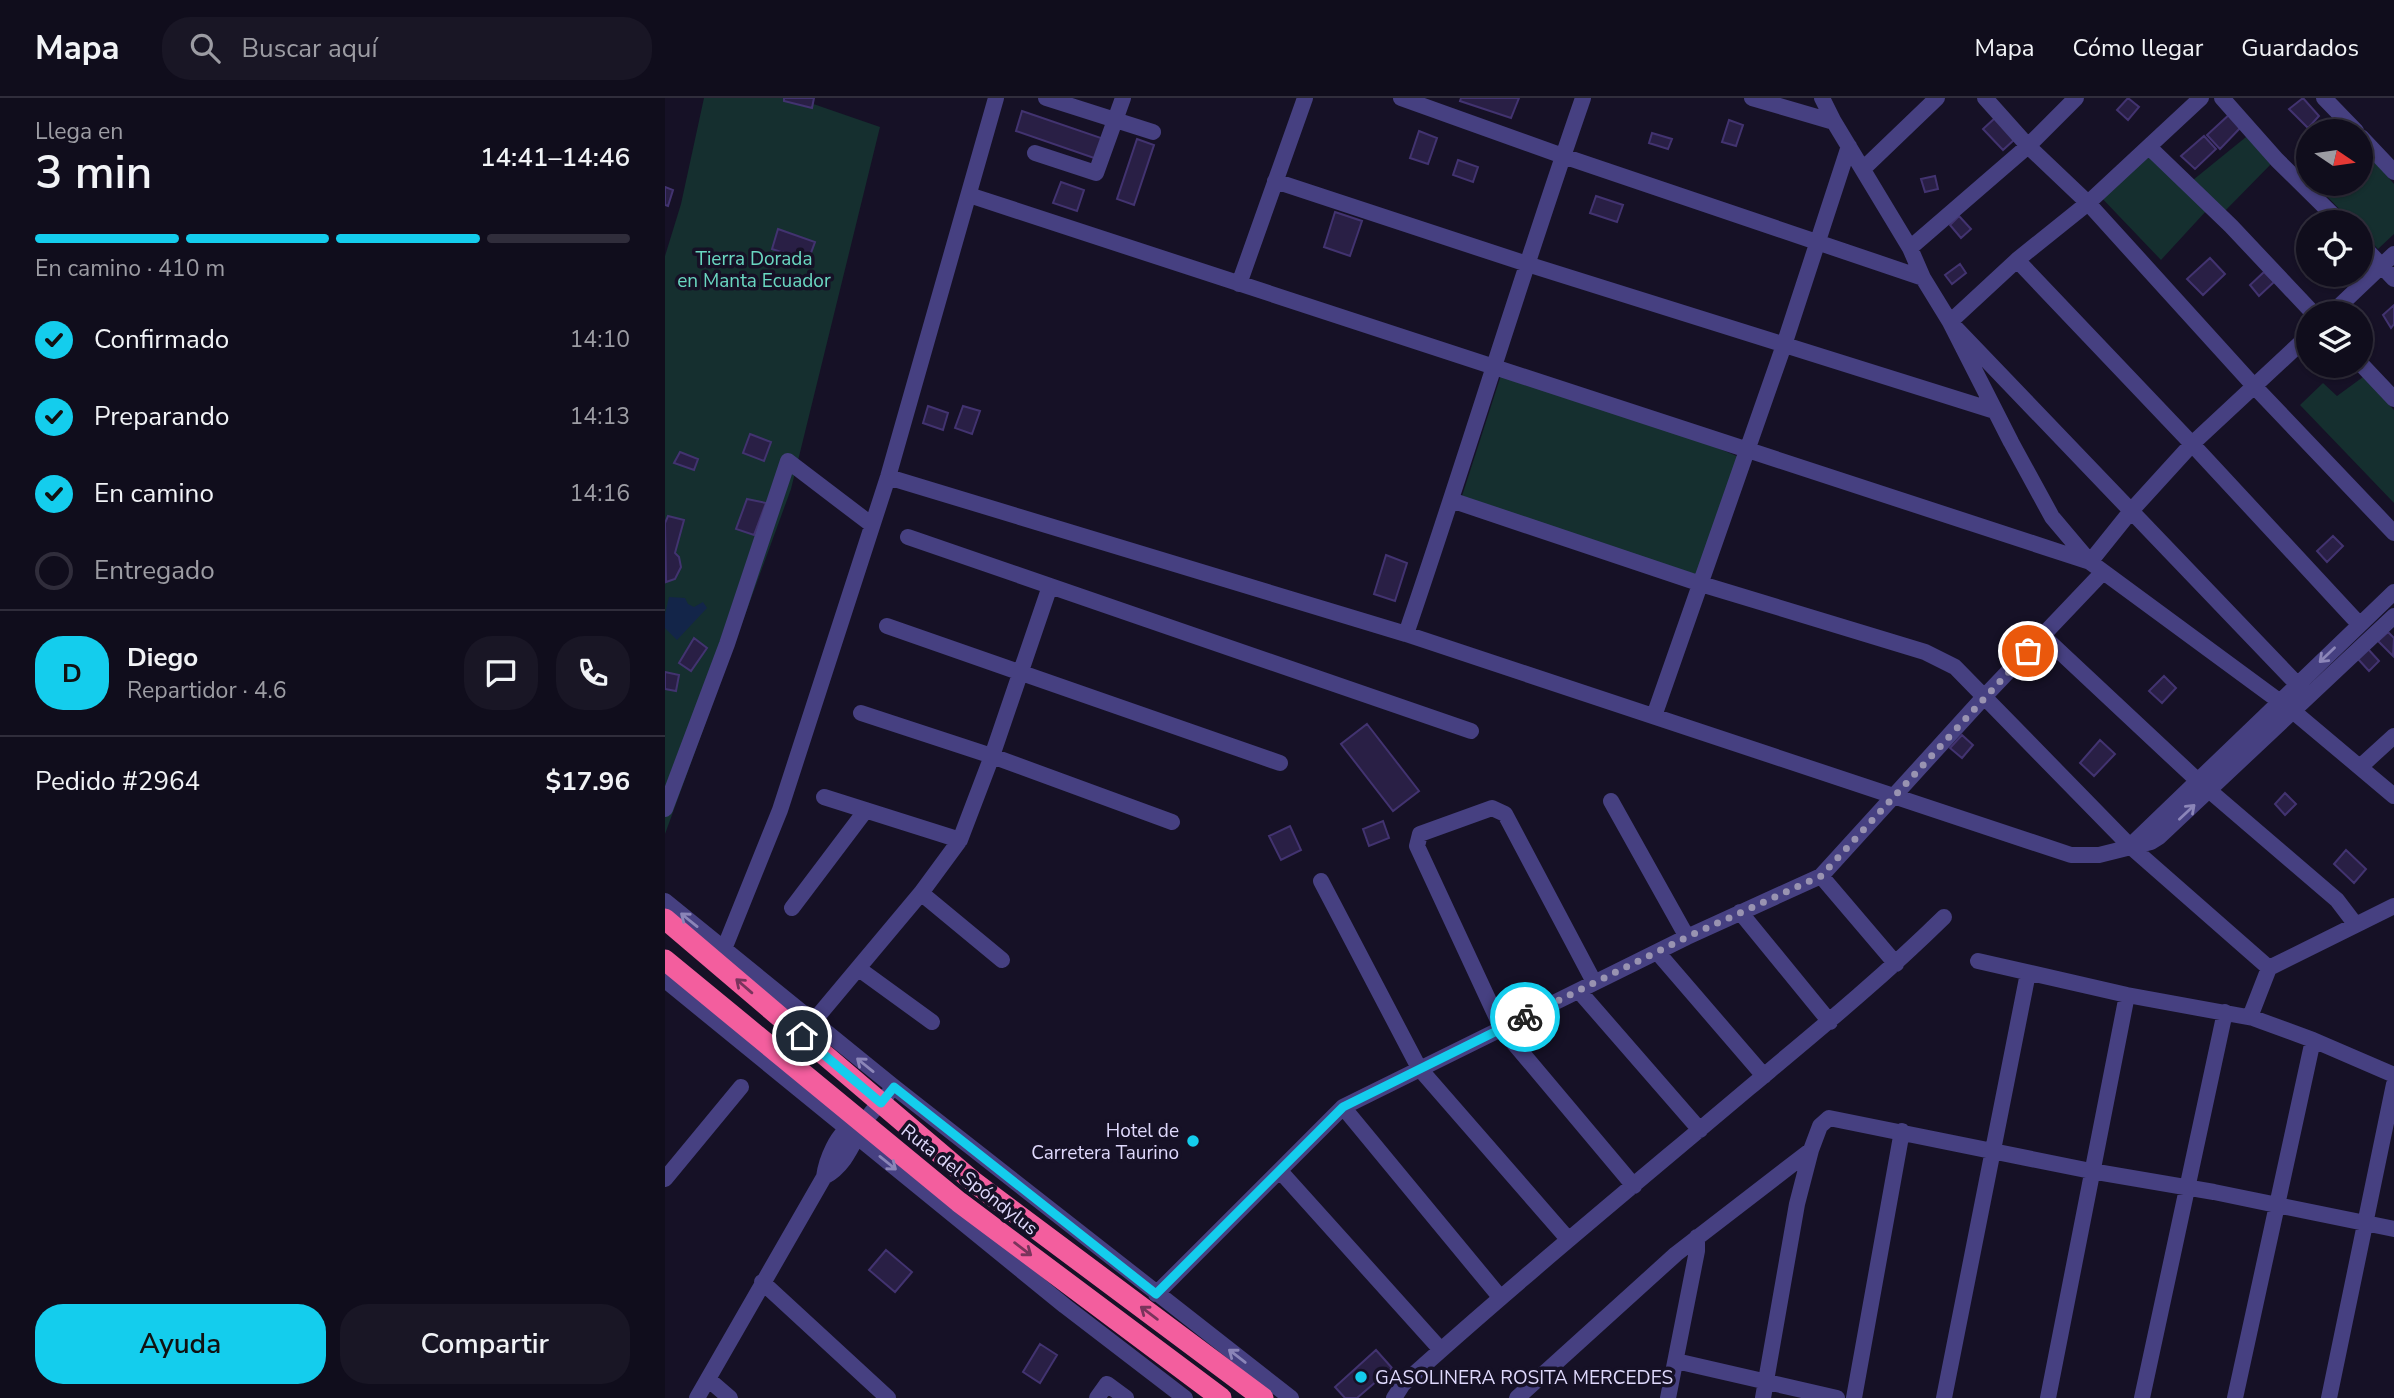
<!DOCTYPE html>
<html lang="es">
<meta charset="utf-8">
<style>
:root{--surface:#100d1c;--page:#191625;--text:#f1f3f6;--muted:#9c9ca3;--line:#302d3b;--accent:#14cded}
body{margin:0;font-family:"Nunito Sans",sans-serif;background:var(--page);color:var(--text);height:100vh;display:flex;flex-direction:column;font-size:26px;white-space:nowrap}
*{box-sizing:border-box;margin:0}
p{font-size:23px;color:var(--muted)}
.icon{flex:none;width:38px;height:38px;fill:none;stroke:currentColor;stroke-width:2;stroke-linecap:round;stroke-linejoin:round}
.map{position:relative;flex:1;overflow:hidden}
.panel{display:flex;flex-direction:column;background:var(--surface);width:665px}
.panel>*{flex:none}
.needle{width:46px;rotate:103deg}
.buttons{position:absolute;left:1631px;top:21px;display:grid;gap:14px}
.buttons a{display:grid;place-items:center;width:77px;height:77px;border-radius:50%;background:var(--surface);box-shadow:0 2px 5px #0004,0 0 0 2px var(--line);font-size:35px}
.pin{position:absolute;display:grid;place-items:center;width:60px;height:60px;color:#fff;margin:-30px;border:4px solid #fff;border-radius:50%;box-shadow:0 2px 7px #0007}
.courier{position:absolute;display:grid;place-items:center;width:70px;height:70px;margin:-35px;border:5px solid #14cded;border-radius:50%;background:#fff;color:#222;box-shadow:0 2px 9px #0007}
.overview em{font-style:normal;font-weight:600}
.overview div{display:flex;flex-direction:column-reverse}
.overview{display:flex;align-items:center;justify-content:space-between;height:119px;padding:0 35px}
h1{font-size:46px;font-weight:600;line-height:52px}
.bar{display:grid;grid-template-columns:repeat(4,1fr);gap:10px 7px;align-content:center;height:84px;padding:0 35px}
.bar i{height:9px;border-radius:5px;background:var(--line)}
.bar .on{background:var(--accent)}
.bar p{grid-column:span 4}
.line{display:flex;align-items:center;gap:18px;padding:0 35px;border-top:2px solid var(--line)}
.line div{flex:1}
.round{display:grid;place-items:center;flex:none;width:74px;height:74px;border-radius:28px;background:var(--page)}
ol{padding:0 35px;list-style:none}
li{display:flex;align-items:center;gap:21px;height:77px}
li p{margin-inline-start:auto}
li .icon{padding:7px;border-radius:50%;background:var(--accent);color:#111;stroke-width:4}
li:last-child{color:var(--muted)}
li i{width:38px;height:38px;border:4px solid var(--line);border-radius:50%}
.primary-button{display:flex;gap:14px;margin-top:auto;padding:14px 35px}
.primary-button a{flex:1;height:80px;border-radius:28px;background:var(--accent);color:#111;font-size:28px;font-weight:600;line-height:80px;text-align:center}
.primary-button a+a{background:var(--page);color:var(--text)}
header{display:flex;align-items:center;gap:42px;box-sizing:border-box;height:98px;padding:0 35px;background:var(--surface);border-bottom:2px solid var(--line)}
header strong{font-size:33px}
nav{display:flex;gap:38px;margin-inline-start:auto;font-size:24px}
.search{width:490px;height:63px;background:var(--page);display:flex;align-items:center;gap:18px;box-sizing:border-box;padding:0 24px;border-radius:28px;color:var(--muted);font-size:26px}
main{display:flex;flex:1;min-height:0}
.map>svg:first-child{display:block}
.green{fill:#152f2f}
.water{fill:#132549}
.building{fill:#291f45;stroke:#423370;stroke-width:2}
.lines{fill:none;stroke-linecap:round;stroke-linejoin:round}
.street{stroke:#464081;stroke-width:16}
.highway{stroke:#f35e9e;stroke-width:21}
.oneway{stroke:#8b85b8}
.oneway2{stroke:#79345c}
.done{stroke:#9993b1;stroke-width:7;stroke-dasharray:0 12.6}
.route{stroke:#14cded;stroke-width:9}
.poi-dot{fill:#14cded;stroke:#161126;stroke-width:2.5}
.labels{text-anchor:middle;stroke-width:7;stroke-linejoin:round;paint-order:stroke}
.park-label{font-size:19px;fill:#6ad7c1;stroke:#161126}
.poi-label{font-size:19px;fill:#dfd9fc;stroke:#161126;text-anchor:end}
.street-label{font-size:19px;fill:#dfd9fc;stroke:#161126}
</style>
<header>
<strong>Mapa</strong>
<div class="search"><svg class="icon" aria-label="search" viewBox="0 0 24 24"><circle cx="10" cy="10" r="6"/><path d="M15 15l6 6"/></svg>Buscar aquí</div>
<nav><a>Mapa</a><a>Cómo llegar</a><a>Guardados</a></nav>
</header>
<main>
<section class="panel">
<div class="overview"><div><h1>3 min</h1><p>Llega en</p></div><em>14:41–14:46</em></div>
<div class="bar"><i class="on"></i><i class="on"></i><i class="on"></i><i></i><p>En camino · 410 m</p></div>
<ol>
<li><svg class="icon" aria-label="check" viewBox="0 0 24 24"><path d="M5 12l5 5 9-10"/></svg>Confirmado<p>14:10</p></li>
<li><svg class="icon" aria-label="check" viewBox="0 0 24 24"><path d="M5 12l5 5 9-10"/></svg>Preparando<p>14:13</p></li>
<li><svg class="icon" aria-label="check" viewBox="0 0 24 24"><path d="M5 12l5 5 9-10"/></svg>En camino<p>14:16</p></li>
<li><i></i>Entregado</li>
</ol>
<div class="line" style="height:126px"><b class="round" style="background:var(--accent);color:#111">D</b><div><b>Diego</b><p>Repartidor · 4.6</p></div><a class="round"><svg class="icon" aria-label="chat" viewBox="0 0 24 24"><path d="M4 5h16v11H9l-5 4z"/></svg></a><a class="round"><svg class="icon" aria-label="phone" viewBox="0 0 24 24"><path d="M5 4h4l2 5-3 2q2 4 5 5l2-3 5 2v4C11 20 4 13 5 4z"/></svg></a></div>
<div class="line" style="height:91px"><div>Pedido #2964</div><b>$17.96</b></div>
<div class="primary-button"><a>Ayuda</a><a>Compartir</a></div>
</section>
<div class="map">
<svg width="1729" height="1300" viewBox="0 0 1729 1300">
<rect width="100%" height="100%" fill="#161126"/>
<path class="green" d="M 39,0 L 131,0 L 215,29 L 126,391 L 0,736 L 0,158 L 16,106 Z
M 1581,39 L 1608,64 L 1557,116 L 1528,82 Z
M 1696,48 L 1729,86 L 1729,136 L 1713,151 L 1696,133 L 1696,124 L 1687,124 L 1650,86 L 1696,86 Z
M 1483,51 L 1542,112 L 1496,162 L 1432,95 Z
M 837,274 L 1017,335 L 1074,359 L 1031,478 L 797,398 Z
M 1698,279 L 1729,312 L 1729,405 L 1635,307 L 1658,285 L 1672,298 Z"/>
<path class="water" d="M 4,499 L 20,500 L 23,506 L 29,509 L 38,504 L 42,510 L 12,542 L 0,530 L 0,516 Z"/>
<path class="building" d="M 119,0 L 149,0 L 147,10 L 119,3 Z
M 796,0 L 854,0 L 846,20 L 795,3 Z
M 1463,0 L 1474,9 L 1463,22 L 1452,12 Z
M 1638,0 L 1654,18 L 1643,30 L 1624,11 Z
M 357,13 L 439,41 L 432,61 L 351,33 Z
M 1566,15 L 1578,27 L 1555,51 L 1542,37 Z
M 1330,20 L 1350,41 L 1338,52 L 1318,31 Z
M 1064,22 L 1078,27 L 1071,48 L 1057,44 Z
M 754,33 L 772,40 L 763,66 L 745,60 Z
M 987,35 L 1007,41 L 1003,51 L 984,45 Z
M 1539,38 L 1551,51 L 1530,71 L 1516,58 Z
M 472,41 L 489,47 L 469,107 L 452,101 Z
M 793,62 L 813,69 L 808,84 L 788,77 Z
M 1270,78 L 1273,91 L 1260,94 L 1256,81 Z
M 396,84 L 419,92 L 412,113 L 388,105 Z
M 0,89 L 8,92 L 3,108 L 0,107 Z
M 931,98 L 958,107 L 952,124 L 925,115 Z
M 670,114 L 697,123 L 685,158 L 659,149 Z
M 1294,118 L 1306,131 L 1296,140 L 1285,127 Z
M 113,131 L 150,144 L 143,163 L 107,151 Z
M 1545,160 L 1560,176 L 1538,197 L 1522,181 Z
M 1295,166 L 1301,175 L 1287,186 L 1280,177 Z
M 1599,174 L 1609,184 L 1594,198 L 1585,187 Z
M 1729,207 L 1729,226 L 1726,230 L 1718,217 Z
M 263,308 L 283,315 L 278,332 L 258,325 Z
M 298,308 L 315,313 L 307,336 L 290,330 Z
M 85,336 L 106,344 L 99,363 L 78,355 Z
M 15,354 L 33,361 L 29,372 L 9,365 Z
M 82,401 L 101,405 L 89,437 L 71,431 Z
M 3,418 L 19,422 L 10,455 L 14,459 L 16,469 L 10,481 L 1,484 L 0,425 Z
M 1668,438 L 1678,448 L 1662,464 L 1652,453 Z
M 721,457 L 742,465 L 730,503 L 709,496 Z
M 1723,534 L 1729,540 L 1728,558 L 1713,543 Z
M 29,540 L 42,550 L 26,573 L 14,565 Z
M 1703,551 L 1714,563 L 1704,573 L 1693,561 Z
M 0,574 L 14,577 L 11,593 L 0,591 Z
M 1499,578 L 1511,590 L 1497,605 L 1484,593 Z
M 702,626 L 754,693 L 728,713 L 676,646 Z
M 1297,637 L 1308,647 L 1297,660 L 1285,650 Z
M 1435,642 L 1450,656 L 1429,678 L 1415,665 Z
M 1620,695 L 1631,706 L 1620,717 L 1610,706 Z
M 718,723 L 724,740 L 704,748 L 698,731 Z
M 625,728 L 636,752 L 616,762 L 604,738 Z
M 1681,752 L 1701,771 L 1689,785 L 1669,766 Z
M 221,1152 L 247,1174 L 230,1194 L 204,1172 Z
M 375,1246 L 392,1257 L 375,1285 L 358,1274 Z
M 711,1252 L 727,1270 L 692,1300 L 680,1300 L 670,1289 Z"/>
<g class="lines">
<path class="street" d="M 381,0 L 488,34
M 736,0 L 898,58 L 1258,180
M 1087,0 L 1169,24
M 1157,0 L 1169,24 L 1245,150 L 1258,180 L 1285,224 L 1346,344 L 1387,419 L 1425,464 L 1629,614 L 1729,698
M 1320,0 L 1363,48 L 1423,105 L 1589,288 L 1729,435
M 1536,0 L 1423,105 L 1352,162 L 1285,224 L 1632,586
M 1557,0 L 1612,62 L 1675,124
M 1659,0 L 1691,33
M 1696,39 L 1729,74
M 1484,49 L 1566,128 L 1648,215
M 370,55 L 431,75 L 458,0
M 1198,71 L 1272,0
M 610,83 L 862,166 L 1330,313
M 304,97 L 1425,464 L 1466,413 L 1527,346 L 1643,238
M 1696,146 L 1729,181
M 1245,150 L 1363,48 L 1411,0
M 1352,162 L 1527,346 L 1694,526
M 574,186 L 640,0
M 1667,215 L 1729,156
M 1696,266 L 1729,301
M 223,379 L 741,536 L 1406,757 L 1434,757 L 1486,744 L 1494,739 L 1729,518
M 786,402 L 1036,486 L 1260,554 L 1290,569 L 1465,748 L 1604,870
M 243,439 L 806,633
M 222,528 L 615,665
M 741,536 C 802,358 856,178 918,0
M 1377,537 L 1532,682 L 1672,802 L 1691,827
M 196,615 L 327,658 L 507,724
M 989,618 L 1119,247 L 1184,48
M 1695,669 L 1729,638
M 159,699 L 295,742
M 946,703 L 1022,839
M 0,711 L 62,546 L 123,363 L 207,427
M 1465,748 L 1729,494
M 1156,778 L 1231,866
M 656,783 L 754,970 L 903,1141
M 256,795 L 337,862
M 0,803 L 229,989 L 626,1300
M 127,810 L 201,712
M 1075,814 L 1165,924
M 59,851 L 115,712 L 223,379 L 331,0
M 993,855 L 1099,978
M 1313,863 L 1462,897 L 1588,920 L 1648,942 L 1729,977
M 194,871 L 267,924
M 0,882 L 400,1208 L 520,1300
M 929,884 L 840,716 L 827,710 L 755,736 L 752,748 L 837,931 L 969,1088
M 914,893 L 1035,1032
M 1585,919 L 1604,870 L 1729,808
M 148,924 L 256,795 L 295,742 L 327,658 L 385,488
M 678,1009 L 835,1199
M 615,1073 L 776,1252
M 159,1079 C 180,1068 187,1047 198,1027 C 203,1016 215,1006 222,997
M 0,1081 L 76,989
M 97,1184 L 223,1300
M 491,1196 L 678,1009 L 1022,839 L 1156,778 L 1319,599 L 1438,474
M 1011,1263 L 1172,1300
M 43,1281 L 65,1300
M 32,1300 L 159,1079 C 161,1063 172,1034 188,1028
M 432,1300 L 442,1286 L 461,1300
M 729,1300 L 738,1286 C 851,1184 968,1088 1084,990 C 1151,934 1217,880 1279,819
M 852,1300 L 1011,1156 L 1146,1052
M 1003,1300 L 1032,1153 L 1032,1139
M 1098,1300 L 1132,1106 L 1146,1052 L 1155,1028 L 1164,1020 L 1426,1073 L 1549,1094 L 1729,1131
M 1189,1300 L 1237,1033
M 1279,1300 L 1363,875
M 1383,1300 L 1462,897
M 1477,1300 L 1560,914
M 1570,1300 L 1648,942
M 1664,1300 L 1729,986"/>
<path class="highway" d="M 0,821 L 310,1085 L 598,1300
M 0,862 L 294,1104 L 556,1300"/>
</g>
<defs><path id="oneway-shaft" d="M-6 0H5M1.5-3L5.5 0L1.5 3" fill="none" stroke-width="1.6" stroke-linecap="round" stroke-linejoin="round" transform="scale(1.75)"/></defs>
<g class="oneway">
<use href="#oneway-shaft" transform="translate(1662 557) rotate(136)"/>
<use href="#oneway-shaft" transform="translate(1522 714) rotate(-43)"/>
<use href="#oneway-shaft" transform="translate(24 822) rotate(-141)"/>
<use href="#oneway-shaft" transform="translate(200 967) rotate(-141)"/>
<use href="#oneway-shaft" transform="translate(223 1065) rotate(39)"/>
<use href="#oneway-shaft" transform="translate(572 1258) rotate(-142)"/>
</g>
<g class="oneway2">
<use href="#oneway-shaft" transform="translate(79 888) rotate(-139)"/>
<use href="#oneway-shaft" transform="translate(358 1151) rotate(37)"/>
<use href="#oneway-shaft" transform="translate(484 1215) rotate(-143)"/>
</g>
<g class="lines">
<path class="done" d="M 860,919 L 1022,839 L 1156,778 L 1363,553"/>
<path class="route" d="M 137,938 L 216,1005 L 229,989 L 491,1196 L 678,1009 L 860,919"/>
</g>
<g class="poi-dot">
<circle cx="528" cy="1043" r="7"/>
<circle cx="696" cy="1279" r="7"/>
</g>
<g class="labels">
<g class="park-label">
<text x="89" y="167">Tierra Dorada<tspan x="89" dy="22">en Manta Ecuador</tspan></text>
</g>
<g class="poi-label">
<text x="514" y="1039">Hotel de<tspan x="514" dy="22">Carretera Taurino</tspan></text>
<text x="710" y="1286" text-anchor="start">GASOLINERA ROSITA MERCEDES</text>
</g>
<g class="street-label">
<text transform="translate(305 1081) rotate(38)" y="7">Ruta del Spóndylus</text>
</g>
</g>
</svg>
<div class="buttons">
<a><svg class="needle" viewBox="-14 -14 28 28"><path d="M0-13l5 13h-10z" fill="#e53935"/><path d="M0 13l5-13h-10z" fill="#9c9ca3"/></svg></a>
<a><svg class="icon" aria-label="locate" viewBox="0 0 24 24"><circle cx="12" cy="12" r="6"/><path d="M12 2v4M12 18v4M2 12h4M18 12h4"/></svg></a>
<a><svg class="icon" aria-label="layers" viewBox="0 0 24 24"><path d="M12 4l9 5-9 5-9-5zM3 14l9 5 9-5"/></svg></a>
</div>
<div class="pin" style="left:1363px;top:553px;background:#ea580c"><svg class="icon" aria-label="bag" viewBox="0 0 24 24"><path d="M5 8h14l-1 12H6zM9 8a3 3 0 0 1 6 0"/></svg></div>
<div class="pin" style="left:137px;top:938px;background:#1f2937"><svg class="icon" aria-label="home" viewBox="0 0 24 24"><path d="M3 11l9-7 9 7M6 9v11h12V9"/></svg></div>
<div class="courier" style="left:860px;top:919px"><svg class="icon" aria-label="bike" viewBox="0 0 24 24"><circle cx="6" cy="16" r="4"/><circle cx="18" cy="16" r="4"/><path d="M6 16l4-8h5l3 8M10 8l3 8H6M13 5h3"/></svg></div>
</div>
</main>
